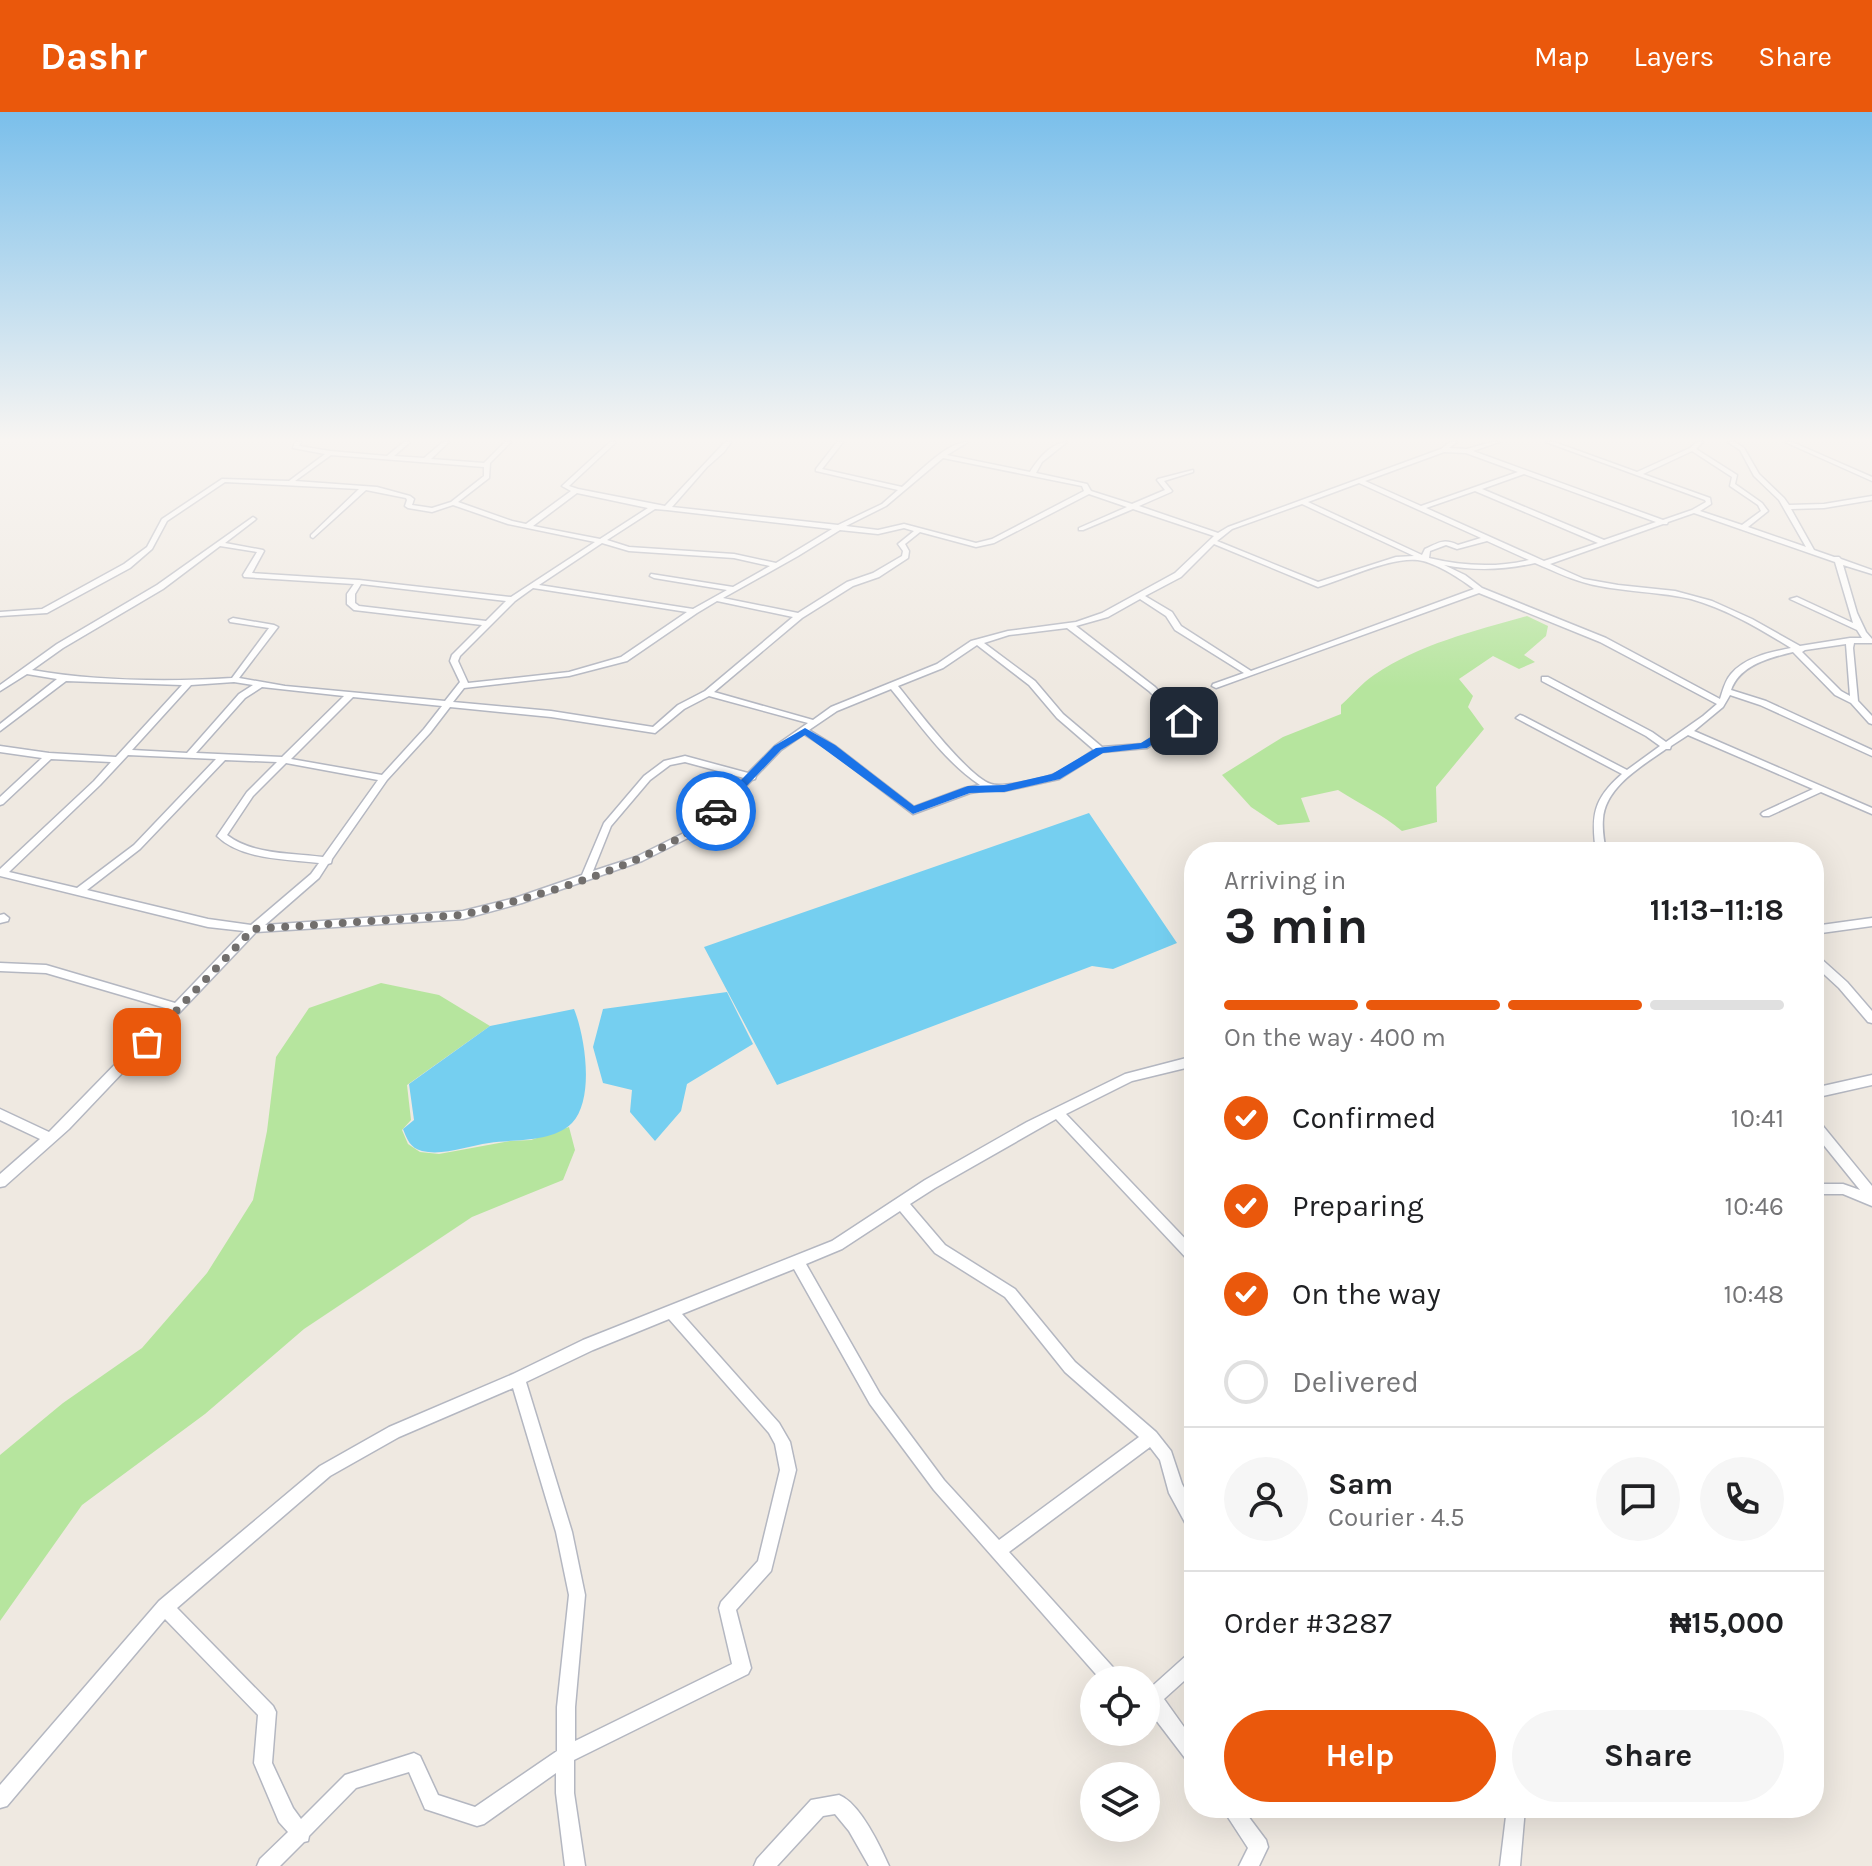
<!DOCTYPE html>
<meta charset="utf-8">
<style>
:root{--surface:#fff;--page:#f6f6f6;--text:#202124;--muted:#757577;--line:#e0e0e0;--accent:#ea580c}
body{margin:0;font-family:Karla,sans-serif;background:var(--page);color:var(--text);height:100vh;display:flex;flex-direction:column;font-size:30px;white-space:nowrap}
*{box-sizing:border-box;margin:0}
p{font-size:26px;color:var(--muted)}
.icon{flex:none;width:44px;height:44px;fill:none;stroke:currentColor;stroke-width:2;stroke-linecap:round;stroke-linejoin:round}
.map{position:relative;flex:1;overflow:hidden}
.details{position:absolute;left:1184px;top:730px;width:640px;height:976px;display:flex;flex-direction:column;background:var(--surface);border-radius:32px;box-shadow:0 8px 32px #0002}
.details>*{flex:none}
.tools{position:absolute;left:1080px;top:1554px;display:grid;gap:16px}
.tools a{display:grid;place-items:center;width:80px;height:80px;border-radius:50%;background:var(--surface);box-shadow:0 8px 32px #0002;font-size:40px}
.pin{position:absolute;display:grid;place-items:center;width:68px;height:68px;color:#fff;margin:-34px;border-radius:16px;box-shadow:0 4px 12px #0006}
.courier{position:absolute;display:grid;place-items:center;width:80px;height:80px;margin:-40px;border:6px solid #1a73e8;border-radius:50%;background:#fff;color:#222;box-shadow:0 2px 10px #0007}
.headline em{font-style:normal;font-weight:700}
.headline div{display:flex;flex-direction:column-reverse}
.headline{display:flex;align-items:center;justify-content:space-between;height:136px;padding:0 40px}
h1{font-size:52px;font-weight:700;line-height:60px}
.bar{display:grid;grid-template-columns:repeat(4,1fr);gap:12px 8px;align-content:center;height:96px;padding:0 40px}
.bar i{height:10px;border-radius:6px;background:var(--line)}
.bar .active{background:var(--accent)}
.bar p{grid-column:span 4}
.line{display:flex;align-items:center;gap:20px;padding:0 40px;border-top:2px solid var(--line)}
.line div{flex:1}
.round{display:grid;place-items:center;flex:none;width:84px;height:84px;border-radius:42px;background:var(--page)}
ol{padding:0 40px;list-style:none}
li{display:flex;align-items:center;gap:24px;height:88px}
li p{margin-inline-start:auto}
li .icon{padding:8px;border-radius:50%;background:var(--accent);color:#fff;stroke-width:4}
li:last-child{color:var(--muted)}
li i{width:44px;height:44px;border:4px solid var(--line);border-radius:50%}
.action{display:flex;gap:16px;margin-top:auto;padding:16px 40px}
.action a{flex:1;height:92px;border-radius:48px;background:var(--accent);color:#fff;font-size:32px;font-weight:700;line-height:92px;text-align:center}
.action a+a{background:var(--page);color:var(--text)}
header{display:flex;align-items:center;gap:48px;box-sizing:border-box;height:112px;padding:0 40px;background:var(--accent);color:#fff}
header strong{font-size:38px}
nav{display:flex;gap:44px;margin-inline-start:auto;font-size:28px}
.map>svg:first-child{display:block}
.green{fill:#b6e59e}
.water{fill:#75cff0}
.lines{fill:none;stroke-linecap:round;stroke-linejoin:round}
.street-casing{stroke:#b4b7c1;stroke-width:3}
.street{fill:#fff;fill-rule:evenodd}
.route{fill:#1a73e8}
.done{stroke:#726f6d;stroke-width:8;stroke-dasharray:0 14.4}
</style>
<header>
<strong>Dashr</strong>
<nav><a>Map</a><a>Layers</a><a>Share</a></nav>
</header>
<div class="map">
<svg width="1872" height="1754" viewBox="0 0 1872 1754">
<rect width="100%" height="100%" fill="#efe9e1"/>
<path class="green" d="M 1527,504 L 1548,514 L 1546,524 L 1524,543 L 1535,550 L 1519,557 L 1493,544 L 1459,567 L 1473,584 L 1468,595 L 1484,617 L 1436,675 L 1437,710 L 1402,719 C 1382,702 1361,693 1338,678 L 1301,686 L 1310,710 L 1278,713 L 1251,695 L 1222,663 L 1283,625 L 1341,602 L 1341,593 C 1351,584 1362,571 1374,563 C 1419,532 1475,519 1527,504 Z
M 381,871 L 439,883 L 490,914 L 407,973 L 411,1008 L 402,1018 L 408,1032 L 420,1040 L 439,1042 L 510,1029 L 531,1028 L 569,1015 L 575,1038 L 563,1068 L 472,1105 L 304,1217 L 205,1302 L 82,1393 L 0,1509 L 0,1343 L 63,1291 L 142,1236 L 207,1161 L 253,1088 L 267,1019 L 276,945 L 309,896 Z"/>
<path class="water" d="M 1089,701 L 1177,831 L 1113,857 L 1092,854 L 777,973 L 704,835 Z
M 727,880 L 753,932 L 687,972 L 681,999 L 655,1029 L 630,1000 L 632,978 L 603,971 L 593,935 L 603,897 Z
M 574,897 C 585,924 595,987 572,1011 C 552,1031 514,1027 489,1031 C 468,1034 443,1044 422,1039 C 410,1036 407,1027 403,1017 L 414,1008 L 409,972 L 490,914 Z"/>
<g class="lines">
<defs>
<path id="street" d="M 295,330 L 301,330 L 299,334 L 330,339 L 387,344 L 404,330 L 410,330 L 394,344 L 424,346 L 443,330 L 449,330 L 431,347 L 484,351 L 505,330 L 511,330 L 490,351 L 489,366 L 458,390 L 512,409 L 526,412 L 571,379 L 562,374 L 610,330 L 616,330 L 569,374 L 578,377 L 665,394 L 725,330 L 731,330 L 724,340 L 707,355 L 672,395 L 838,413 L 882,392 L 898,378 L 816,359 L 816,357 L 837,330 L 843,330 L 822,357 L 902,375 C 917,362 948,329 968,330 L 947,343 L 1030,360 C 1038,347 1051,331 1067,330 L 1042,350 L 1036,361 L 1087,372 L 1091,379 L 1132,392 L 1165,378 L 1157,368 L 1158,367 L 1193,358 L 1193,360 L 1164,369 L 1172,379 L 1171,380 L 1139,394 L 1218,421 L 1228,415 L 1441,337 L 1450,330 L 1457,330 L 1449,336 L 1467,337 L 1491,330 L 1499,330 L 1473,339 L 1663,408 L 1692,398 L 1706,390 L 1705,388 L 1546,330 L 1554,330 L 1637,360 L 1690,336 L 1697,330 L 1703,330 L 1696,337 L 1737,363 L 1735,372 L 1762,391 L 1768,399 L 1748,415 L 1806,435 L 1779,388 L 1754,364 L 1740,338 L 1728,330 L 1735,330 L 1744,336 L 1759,362 L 1784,386 L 1789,393 L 1824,392 L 1872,384 L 1872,388 L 1824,396 L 1791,397 L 1814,438 L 1834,445 L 1839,445 L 1841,447 L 1872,458 L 1872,462 L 1843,453 L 1857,501 L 1866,520 L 1872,527 L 1872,531 L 1854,531 L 1853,536 L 1858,589 L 1872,604 L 1872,612 L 1869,611 L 1851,591 L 1835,583 L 1793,540 C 1769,546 1740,553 1731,578 L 1766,589 L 1872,638 L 1872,644 L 1760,593 L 1730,583 L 1723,595 L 1694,619 L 1872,696 L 1872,702 L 1821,680 L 1769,704 L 1763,704 L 1761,702 L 1763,700 L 1813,677 L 1688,623 L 1671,634 L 1670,637 L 1666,637 C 1642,654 1605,675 1603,707 C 1602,718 1604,729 1606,740 L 1596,740 C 1591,704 1593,687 1622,662 L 1516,606 L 1520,603 L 1523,604 L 1627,658 L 1660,634 L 1646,624 L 1542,569 L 1542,565 L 1548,565 L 1652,620 L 1666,630 L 1703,604 L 1717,592 L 1600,530 L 1479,481 L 1216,576 L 1212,574 L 1213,572 L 1244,561 L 1175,518 L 1166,504 L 1140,487 L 1108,505 L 1076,514 L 1155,575 L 1188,609 L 1147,636 L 1102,640 L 1059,667 L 1004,679 L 988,678 L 970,681 L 913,702 L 829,638 L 804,622 L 781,638 L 756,664 L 755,667 L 752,668 L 700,720 L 642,749 L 522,791 L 463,807 L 256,820 L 69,1017 L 5,1074 L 0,1075 L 0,1062 L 40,1027 L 0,1008 L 0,997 L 49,1020 L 169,897 L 46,861 L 0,859 L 0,851 L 46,853 L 175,891 L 244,819 L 208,815 L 0,764 L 0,757 L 94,669 L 111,650 L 51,647 L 3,692 L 0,693 L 0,685 L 42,646 L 0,640 L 0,634 L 49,641 L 116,645 L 182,573 L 66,569 L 0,619 L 0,612 L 57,567 L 27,562 L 0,579 L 0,573 L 57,532 L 157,473 L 253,405 L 256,407 L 255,408 L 225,431 L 263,438 L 264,439 L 252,461 L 359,468 L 511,485 L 595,430 L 508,412 L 453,393 L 432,400 L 408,396 L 405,394 L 407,388 L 406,386 L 366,378 L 313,426 L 311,425 L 311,423 L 359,377 L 225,370 L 167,409 L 152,437 L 130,456 L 47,501 L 0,504 L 0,500 L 42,497 L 124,452 L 147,435 L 162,407 L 222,367 L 289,369 L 325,342 L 293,336 ZM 1692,339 L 1732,365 L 1730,374 L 1758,393 L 1761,399 L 1742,413 L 1700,399 L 1711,392 L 1710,386 L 1643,362 ZM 1444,340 L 1466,341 L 1518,360 L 1421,394 L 1365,369 ZM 331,343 L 484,355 L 484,364 L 451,390 L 432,396 L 412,393 L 414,387 L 410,384 L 377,375 L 295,369 ZM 943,346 L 1082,374 L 1084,379 L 992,427 L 976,431 L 904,412 L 878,418 L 846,414 L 886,394 ZM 1524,362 L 1656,410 L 1604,428 L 1482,377 ZM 1359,371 L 1481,426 L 1458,433 C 1443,426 1439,431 1425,437 L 1422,443 L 1308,390 ZM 1475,379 L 1598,431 L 1544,449 L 1426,396 ZM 577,381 L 648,396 L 600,427 L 533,414 ZM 1089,382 L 1127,395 L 1079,416 L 1079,418 L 1083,418 L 1133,397 L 1214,424 L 1175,461 L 1102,501 L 1076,510 L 1008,519 L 971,529 L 937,552 L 831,595 L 813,608 L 714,580 L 802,506 L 853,474 L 879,465 L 908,446 L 909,439 L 905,432 L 920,420 L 976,435 L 994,431 ZM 1302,392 L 1414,444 L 1396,445 L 1318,470 L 1217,429 L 1232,417 ZM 655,397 L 667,398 L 832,417 L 776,451 L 734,442 L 629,435 L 607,428 ZM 1694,401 L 1835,450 L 1853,511 L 1797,485 L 1790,487 L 1857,518 L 1862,526 L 1850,526 L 1800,534 L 1752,507 L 1712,489 L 1675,479 L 1618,473 L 1584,467 L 1550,452 L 1663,412 L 1667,412 L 1668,410 ZM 904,416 L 914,419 L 898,432 L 903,439 L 902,444 L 873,461 L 847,470 L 798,501 L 723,486 L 798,444 L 840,418 L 878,422 ZM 1487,429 L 1529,448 C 1496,456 1462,454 1429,446 L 1430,439 L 1446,433 L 1457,437 ZM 602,431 L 629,439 L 734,446 L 770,454 L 733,475 L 651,462 L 650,464 L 654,466 L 727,478 L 693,497 L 539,473 ZM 1214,432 L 1318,475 C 1346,467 1395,442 1423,449 C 1439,453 1461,467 1474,477 L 1251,559 L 1181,514 L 1172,500 L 1145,484 L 1181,465 ZM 220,434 L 257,440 L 243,463 L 244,465 L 354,472 L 347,482 L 347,492 L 354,498 L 482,513 L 452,543 L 450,549 L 460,570 L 445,589 L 285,574 L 239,566 L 278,515 L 274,513 L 233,506 L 229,508 L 230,510 L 269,516 L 232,566 C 168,570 94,569 32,558 L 63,536 L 163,477 ZM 1535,451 C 1556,460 1576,470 1599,474 C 1629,480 1661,480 1691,487 C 1727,497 1760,517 1791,536 C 1771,540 1745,545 1731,562 C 1725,569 1723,578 1720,587 L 1606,526 L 1482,476 L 1465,463 L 1444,453 C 1475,459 1504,458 1535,451 ZM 361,472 L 506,489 L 486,509 L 359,494 L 355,491 L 355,482 ZM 533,476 L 687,500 L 621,545 L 569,560 L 468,571 L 458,549 L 460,544 L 515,489 ZM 717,489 L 793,505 L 705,579 L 678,593 L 653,615 L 551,599 L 453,590 L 464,576 L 569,564 L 627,549 L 697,501 ZM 1067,516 L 1149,579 L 1179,609 L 1142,632 L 1102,635 L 1063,602 L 1035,569 L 984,531 L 1009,523 ZM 1846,532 L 1850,584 L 1841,579 L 1802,540 L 1805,538 ZM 977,533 L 1029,573 L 1057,606 L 1094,638 C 1081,646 1067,658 1052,663 C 1041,667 1001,676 991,672 C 968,665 915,595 898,574 L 943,556 ZM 234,570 L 253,573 L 239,582 L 187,641 L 132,638 L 191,573 ZM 262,575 L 344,584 L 282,645 L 196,641 L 245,586 ZM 891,577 C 918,610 944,649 980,673 L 965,676 L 914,695 L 835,634 L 809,618 L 837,599 ZM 709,584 L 808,611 L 775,634 L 748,661 L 685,644 L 664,649 L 644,664 L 604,711 L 582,763 L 515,786 L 463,799 L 265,813 L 319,766 L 328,752 L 331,751 L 332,747 L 387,668 L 430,621 L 450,595 L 551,605 L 655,621 L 684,597 ZM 353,585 L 442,594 L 424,617 L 382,663 L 291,647 ZM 128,643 L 216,647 L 134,733 L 77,776 L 9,760 L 100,673 ZM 225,648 L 277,650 L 247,680 L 217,724 C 241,748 287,747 319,751 L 311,762 L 251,813 L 208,807 L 87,778 L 140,737 ZM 685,650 L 744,666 L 694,716 L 636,745 L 593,759 L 611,714 L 650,668 L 670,653 ZM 286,651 L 378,668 L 323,745 C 292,741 253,743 227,723 L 253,684 Z
M 1785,330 L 1792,330 L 1872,365 L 1872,369 Z
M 4,802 L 9,806 L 8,809 L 0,811 L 0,803 Z
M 1872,806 L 1872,814 L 1814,822 L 1814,814 Z
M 1814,843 L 1818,844 L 1847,870 L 1872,899 L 1872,911 L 1868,910 L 1839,876 L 1814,853 Z
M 1194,944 L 1194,954 L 1132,969 L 1066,1002 L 1194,1136 L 1194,1151 L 1189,1149 L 1056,1007 L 935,1076 L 910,1092 L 945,1133 L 1015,1177 L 1075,1250 L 1156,1320 L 1171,1339 L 1182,1372 L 1194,1394 L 1194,1418 L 1188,1416 L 1169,1381 L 1160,1348 L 1150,1335 L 1009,1440 L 1119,1562 L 1122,1568 L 1101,1568 L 934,1378 L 870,1292 L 794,1157 L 682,1202 L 779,1311 L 790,1330 L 796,1358 L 771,1459 L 736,1498 L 751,1556 L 748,1562 L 574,1648 L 574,1681 L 585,1754 L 565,1754 L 556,1681 L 556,1661 L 484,1712 L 477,1714 L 425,1697 L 409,1660 L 356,1676 L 309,1724 L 308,1729 L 304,1730 L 280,1754 L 257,1754 L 260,1747 L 288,1720 L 279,1710 L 254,1651 L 258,1603 L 165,1507 L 7,1694 L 0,1696 L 0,1673 L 159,1489 L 320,1354 L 389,1315 L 513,1262 L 583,1228 L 832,1129 L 925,1068 L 1027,1010 L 1125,962 ZM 900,1099 L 935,1141 L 1005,1185 L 1065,1260 L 1139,1325 L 999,1428 L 944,1368 L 880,1282 L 806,1152 L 842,1137 ZM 669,1207 L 769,1321 L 775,1332 L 780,1358 L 758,1449 L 721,1490 L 719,1496 L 732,1552 L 575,1629 L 575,1595 L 585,1483 L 572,1420 L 526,1270 L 593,1238 ZM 513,1276 L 556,1420 L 569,1483 L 557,1595 L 557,1639 L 475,1695 L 438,1683 L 420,1644 L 414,1641 L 345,1663 L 301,1707 L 293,1696 L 272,1651 L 276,1600 L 273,1594 L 177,1496 L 330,1364 L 399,1325 Z
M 1872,963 L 1872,973 L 1814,986 L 1814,976 Z
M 1814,1007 L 1818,1008 L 1872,1074 L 1872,1094 L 1843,1082 L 1814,1082 L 1814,1072 L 1843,1072 L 1860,1078 L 1814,1021 Z
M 1194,1539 L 1194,1560 L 1164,1587 L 1194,1629 L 1194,1653 L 1188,1650 L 1146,1595 L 1146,1577 L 1149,1577 L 1188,1542 Z
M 839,1683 C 860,1691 880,1734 889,1754 L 869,1754 L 849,1719 L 835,1702 L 823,1704 L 777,1754 L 754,1754 L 757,1747 L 811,1688 Z
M 1222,1696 L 1242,1696 L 1266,1728 L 1268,1735 L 1259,1754 L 1239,1754 L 1248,1736 Z
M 1507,1696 L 1525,1696 L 1520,1754 L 1500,1754 Z"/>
</defs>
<use href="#street" class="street-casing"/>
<use href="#street" class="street"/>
</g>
<linearGradient id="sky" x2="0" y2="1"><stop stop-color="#7abfeb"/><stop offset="0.57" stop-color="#f8f5f2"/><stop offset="1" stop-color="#f8f5f2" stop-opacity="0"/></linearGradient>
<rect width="1872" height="575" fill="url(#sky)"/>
<path class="route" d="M 1180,607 L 1189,609 L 1147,636 L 1103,641 L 1060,667 L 1004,680 L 970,681 L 913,702 L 805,623 L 781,638 L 720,702 L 711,699 L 774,634 L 805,616 L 835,633 L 914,694 L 968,674 L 1004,673 L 1052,662 L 1096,636 L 1141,631 Z"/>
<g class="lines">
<path class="done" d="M 147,930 L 253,817 L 463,803 C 536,784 662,751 716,699"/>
</g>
</svg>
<div class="tools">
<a><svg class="icon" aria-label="locate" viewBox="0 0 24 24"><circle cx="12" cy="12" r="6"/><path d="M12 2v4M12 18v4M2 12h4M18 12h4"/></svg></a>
<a><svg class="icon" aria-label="layers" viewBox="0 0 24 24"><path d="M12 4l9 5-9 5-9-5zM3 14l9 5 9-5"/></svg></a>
</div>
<div class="pin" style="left:147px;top:930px;background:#ea580c"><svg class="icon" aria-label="bag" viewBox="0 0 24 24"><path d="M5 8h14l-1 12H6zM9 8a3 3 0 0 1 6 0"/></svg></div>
<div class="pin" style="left:1184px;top:609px;background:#1f2937"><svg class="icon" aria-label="home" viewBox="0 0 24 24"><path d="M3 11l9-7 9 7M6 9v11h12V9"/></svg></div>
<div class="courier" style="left:716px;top:699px"><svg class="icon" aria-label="car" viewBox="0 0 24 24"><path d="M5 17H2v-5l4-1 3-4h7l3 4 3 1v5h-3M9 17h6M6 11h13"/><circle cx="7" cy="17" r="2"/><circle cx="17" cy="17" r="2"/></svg></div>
<section class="details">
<div class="headline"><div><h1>3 min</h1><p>Arriving in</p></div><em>11:13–11:18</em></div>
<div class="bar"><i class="active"></i><i class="active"></i><i class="active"></i><i></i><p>On the way · 400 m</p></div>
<ol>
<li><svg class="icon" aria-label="check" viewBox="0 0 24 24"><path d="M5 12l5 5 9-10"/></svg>Confirmed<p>10:41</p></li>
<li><svg class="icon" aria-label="check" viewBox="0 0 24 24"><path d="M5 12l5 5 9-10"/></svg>Preparing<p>10:46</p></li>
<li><svg class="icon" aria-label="check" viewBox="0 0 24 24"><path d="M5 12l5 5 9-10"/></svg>On the way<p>10:48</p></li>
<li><i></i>Delivered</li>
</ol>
<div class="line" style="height:144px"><a class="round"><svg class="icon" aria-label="person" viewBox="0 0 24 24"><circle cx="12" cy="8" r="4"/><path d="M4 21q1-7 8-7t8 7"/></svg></a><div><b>Sam</b><p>Courier · 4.5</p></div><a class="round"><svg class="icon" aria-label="chat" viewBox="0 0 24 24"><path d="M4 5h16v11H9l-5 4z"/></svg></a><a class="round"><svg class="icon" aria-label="phone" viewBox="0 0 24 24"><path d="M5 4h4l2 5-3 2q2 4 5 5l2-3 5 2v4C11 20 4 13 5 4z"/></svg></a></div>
<div class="line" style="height:104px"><div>Order #3287</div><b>₦15,000</b></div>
<div class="action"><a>Help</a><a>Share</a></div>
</section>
</div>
